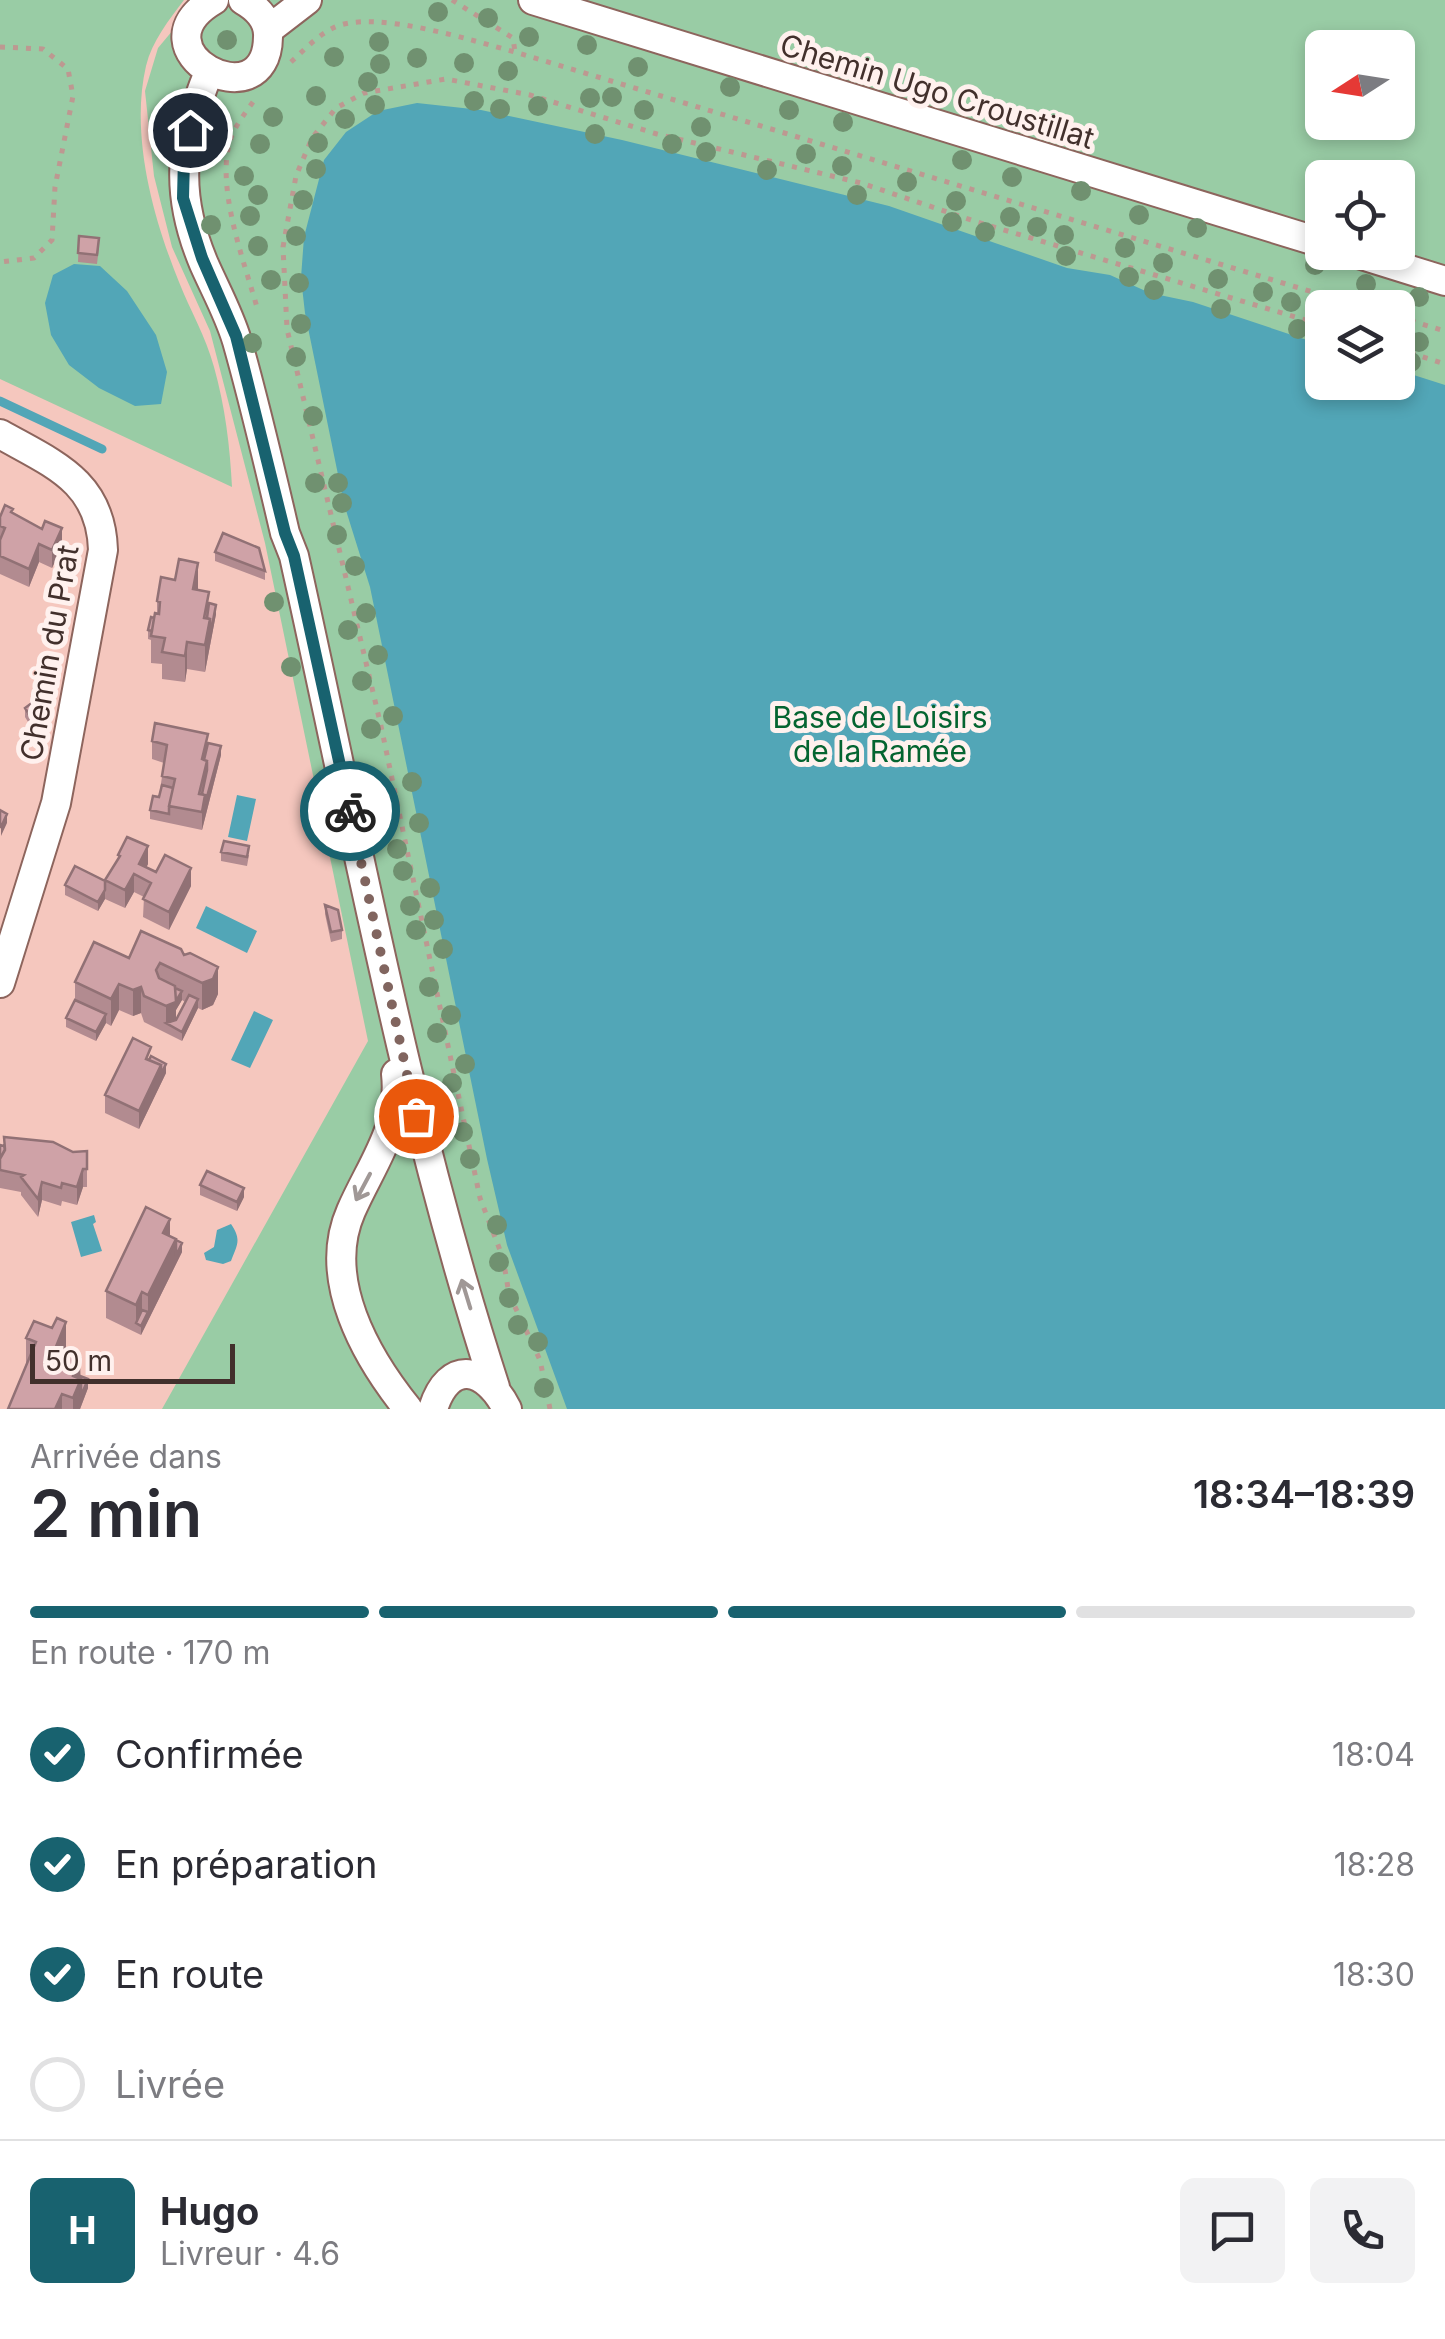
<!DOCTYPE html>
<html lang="fr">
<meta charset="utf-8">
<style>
:root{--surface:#fff;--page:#f2f2f3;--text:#2b2b33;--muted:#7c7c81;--line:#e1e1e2;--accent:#18626f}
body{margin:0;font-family:Inter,sans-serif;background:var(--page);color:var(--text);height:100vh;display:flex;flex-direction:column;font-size:38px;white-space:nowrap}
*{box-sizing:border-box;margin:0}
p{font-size:32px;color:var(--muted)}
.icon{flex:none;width:55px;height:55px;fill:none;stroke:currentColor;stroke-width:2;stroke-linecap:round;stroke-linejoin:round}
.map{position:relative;height:1409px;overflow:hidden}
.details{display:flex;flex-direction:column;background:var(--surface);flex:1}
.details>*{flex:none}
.needle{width:65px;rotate:258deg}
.fabs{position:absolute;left:1305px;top:30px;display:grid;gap:20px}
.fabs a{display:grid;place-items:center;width:110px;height:110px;border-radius:15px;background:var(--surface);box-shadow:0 5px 15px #0003;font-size:50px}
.scale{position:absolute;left:30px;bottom:25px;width:205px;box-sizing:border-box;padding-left:10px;border:5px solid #42302c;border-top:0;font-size:28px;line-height:35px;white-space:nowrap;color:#42302c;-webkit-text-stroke:8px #fff1ee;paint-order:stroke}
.pin{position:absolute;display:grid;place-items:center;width:85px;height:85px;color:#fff;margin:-42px;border:5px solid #fff;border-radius:50%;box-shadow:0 2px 10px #0007}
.courier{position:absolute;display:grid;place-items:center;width:100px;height:100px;margin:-50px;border:8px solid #18626f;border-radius:50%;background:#fff;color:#222;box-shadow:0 2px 12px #0007}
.summary em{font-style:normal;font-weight:600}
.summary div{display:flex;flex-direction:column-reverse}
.summary{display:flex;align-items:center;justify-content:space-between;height:170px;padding:0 30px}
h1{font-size:65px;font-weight:600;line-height:75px}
.bar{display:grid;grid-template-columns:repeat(4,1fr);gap:15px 10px;align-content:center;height:120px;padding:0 30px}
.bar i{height:12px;border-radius:8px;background:var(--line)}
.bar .current{background:var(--accent)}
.bar p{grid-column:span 4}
.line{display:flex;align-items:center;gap:25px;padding:0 30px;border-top:2px solid var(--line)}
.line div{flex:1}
.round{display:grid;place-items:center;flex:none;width:105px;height:105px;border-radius:15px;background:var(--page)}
ol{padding:0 30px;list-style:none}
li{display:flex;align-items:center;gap:30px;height:110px}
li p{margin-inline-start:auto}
li .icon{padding:10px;border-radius:50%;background:var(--accent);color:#fff;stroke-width:4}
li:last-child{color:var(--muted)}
li i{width:55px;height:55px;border:5px solid var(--line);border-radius:50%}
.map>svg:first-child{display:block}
.green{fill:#99cca5;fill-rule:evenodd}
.water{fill:#52a6b7}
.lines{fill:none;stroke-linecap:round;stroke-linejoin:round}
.stream{stroke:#52a6b7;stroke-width:9}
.minor-casing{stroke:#8d655d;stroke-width:32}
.path{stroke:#bd9891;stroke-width:5;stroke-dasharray:5 8;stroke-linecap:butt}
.minor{stroke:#fff;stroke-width:28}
.tree{fill:#709170}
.wall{fill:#b28b90;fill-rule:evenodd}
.shaded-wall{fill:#917175}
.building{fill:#cfa2a7;stroke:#917175;stroke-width:2.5}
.oneway{stroke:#a09896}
.done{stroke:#81655f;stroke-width:10;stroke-dasharray:0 18}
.route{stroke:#18626f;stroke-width:12}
.labels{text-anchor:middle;stroke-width:10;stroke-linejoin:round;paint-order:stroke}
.street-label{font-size:30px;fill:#42302c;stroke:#fff1ee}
.park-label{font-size:30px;fill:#046430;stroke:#fff1ee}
</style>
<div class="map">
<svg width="1445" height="1409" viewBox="0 0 1445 1409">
<rect width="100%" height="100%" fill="#f5c7be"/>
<path class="green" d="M 0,0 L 184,0 C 169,20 152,41 146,66 C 130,135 153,218 179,282 C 190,310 206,337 214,367 C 225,406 230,446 232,487 L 0,379 Z
M 198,0 L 1445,0 L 1445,1409 L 162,1409 L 368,1041 L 265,543 L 210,331 L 172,247 L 154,176 L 145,91 L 158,48 ZM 1322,48 L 1398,48 L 1398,122 L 1322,122 ZM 1322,178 L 1398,178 L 1398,252 L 1322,252 ZM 1322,308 L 1398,308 L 1398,382 L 1322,382 Z"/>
<path class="water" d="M 417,103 L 481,110 L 622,140 L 889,206 L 1067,268 L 1110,275 L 1150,293 L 1193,302 L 1322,345 L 1322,382 L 1398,382 L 1398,370 L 1445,385 L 1445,1409 L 567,1409 L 507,1245 L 487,1159 L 370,587 L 344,504 L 305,313 L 301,278 L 304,237 L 324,160 L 346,132 L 378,111 Z
M 74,264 L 100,266 L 127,291 L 156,335 L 167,372 L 161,404 L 135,406 L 99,388 L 69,365 L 51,335 L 45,303 L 53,275 Z
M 237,795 L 256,799 L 247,841 L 228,837 Z
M 206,906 L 257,931 L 247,953 L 196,928 Z
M 254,1011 L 273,1020 L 250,1068 L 231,1060 Z
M 94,1215 L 96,1222 L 93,1224 L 102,1251 L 81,1257 L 71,1222 Z
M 231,1224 C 242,1240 237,1245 231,1261 L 223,1264 L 206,1260 L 204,1253 L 214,1247 L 217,1230 Z"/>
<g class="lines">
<path class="stream" d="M 0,401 L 102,449"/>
<defs>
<path id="minor" d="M 214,0 C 129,50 267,124 268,37 C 269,20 257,8 243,0
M 533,0 L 1322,243
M 268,30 L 307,0
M 209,72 C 180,142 174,193 204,264 C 215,289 229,314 237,341 C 255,404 270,469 285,533 L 294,556 C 356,834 407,1116 495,1387
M 1352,252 L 1445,281
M 0,434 C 53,464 101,481 103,550 L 56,803 L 0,983
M 396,1074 C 402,1127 371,1165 351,1211 C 321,1279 366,1357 408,1409
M 433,1409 C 449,1358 486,1367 507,1409"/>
</defs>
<use href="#minor" class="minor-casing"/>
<path class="path" d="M 452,0 L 513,38 L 515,52
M 0,47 L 43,49 L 68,69 L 73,96 L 55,187 L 52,240 L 34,258 L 0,262
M 291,62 C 304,50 317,36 333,28 C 372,8 473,41 515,52 L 1366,308
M 253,102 C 245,113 237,124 232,135 C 213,183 245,263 258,311
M 1398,317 L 1445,331
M 1398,349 L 1445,364
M 550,1409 L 540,1360 L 509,1294 L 503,1258 L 480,1198 L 381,726 L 287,329 L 283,247 L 296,176 L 312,138 L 336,108 L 364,93 L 446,79 L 530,95 L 657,134 L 861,183 L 974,221 L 1322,325"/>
<use href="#minor" class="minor"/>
</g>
<g class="tree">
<circle cx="438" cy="12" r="10"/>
<circle cx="488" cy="18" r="10"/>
<circle cx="529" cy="37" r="10"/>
<circle cx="227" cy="40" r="10"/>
<circle cx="379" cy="42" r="10"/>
<circle cx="587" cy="45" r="10"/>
<circle cx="334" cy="57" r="10"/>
<circle cx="417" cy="58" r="10"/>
<circle cx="464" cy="63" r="10"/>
<circle cx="380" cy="64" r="10"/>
<circle cx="638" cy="67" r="10"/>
<circle cx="508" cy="71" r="10"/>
<circle cx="368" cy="82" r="10"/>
<circle cx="730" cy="87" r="10"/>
<circle cx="316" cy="96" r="10"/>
<circle cx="612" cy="97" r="10"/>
<circle cx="590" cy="98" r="10"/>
<circle cx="474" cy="101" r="10"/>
<circle cx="375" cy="105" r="10"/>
<circle cx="538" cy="106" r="10"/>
<circle cx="500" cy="109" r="10"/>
<circle cx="644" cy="110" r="10"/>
<circle cx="789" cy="110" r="10"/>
<circle cx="273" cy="117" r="10"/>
<circle cx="345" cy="119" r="10"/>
<circle cx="843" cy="122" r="10"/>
<circle cx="701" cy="127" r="10"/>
<circle cx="595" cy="134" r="10"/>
<circle cx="318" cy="143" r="10"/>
<circle cx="260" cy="144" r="10"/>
<circle cx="672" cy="144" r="10"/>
<circle cx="706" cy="152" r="10"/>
<circle cx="806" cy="154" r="10"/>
<circle cx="962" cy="160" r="10"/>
<circle cx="842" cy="166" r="10"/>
<circle cx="316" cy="169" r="10"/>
<circle cx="767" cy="170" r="10"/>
<circle cx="244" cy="176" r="10"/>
<circle cx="1012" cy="177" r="10"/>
<circle cx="907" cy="182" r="10"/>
<circle cx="1081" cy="191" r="10"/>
<circle cx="258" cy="195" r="10"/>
<circle cx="857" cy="195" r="10"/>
<circle cx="303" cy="200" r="10"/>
<circle cx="956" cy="201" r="10"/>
<circle cx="1139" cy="215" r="10"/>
<circle cx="250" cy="216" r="10"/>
<circle cx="1010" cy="217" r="10"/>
<circle cx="952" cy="222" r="10"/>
<circle cx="211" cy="225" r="10"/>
<circle cx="1037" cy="227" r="10"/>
<circle cx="1197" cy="228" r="10"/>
<circle cx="985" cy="232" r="10"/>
<circle cx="1064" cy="235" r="10"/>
<circle cx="296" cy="236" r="10"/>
<circle cx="258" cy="246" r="10"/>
<circle cx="1125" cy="248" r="10"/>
<circle cx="1066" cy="256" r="10"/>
<circle cx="1163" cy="263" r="10"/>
<circle cx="1315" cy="265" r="10"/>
<circle cx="1129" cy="277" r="10"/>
<circle cx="1218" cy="279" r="10"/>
<circle cx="271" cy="280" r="10"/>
<circle cx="299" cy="283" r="10"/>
<circle cx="1366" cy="284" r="10"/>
<circle cx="1154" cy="290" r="10"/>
<circle cx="1263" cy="292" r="10"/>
<circle cx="1419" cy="297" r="10"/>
<circle cx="1291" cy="302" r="10"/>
<circle cx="1221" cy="309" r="10"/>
<circle cx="301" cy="324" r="10"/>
<circle cx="1298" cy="329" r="10"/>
<circle cx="1419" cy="342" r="10"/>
<circle cx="252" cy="343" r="10"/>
<circle cx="296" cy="357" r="10"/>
<circle cx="1411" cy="362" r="10"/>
<circle cx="313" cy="416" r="10"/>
<circle cx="315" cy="483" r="10"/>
<circle cx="338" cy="483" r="10"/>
<circle cx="342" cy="503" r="10"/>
<circle cx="337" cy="535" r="10"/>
<circle cx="355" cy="566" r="10"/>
<circle cx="274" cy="602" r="10"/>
<circle cx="366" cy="613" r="10"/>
<circle cx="348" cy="630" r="10"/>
<circle cx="378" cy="655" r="10"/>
<circle cx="291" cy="667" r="10"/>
<circle cx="362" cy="681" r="10"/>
<circle cx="393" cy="716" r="10"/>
<circle cx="371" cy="729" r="10"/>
<circle cx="412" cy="782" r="10"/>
<circle cx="387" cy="801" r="10"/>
<circle cx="419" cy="823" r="10"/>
<circle cx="397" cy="849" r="10"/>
<circle cx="403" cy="871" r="10"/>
<circle cx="430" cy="888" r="10"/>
<circle cx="410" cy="906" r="10"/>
<circle cx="434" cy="920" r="10"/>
<circle cx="416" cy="930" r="10"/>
<circle cx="443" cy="949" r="10"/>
<circle cx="429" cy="987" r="10"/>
<circle cx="451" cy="1015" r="10"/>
<circle cx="437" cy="1033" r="10"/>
<circle cx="465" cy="1064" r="10"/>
<circle cx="452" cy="1083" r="10"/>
<circle cx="463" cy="1132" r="10"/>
<circle cx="470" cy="1159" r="10"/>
<circle cx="497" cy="1225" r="10"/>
<circle cx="499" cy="1262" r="10"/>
<circle cx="509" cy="1298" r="10"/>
<circle cx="518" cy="1325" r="10"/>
<circle cx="538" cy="1342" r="10"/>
<circle cx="544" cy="1388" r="10"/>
</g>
<path class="wall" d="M 79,236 L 99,247 L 97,264 L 78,262 Z
M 13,513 L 62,546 L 52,568 L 39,562 L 29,587 L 0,574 L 0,517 Z
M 215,552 L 265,571 L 265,580 L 215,561 Z
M 197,590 L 216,614 L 205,672 L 187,669 L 185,682 L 162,679 L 162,664 L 151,663 L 151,640 L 148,639 L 148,630 L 157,614 L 157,601 Z
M 25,708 L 41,725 L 33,730 L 25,717 Z
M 152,741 L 208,743 L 221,755 L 202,830 L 150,819 L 150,810 L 159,797 L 164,763 L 152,759 Z
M 221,852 L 249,855 L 247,866 L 221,861 Z
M 118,855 L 148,864 L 146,868 L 191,886 L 169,930 L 143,917 L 144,897 L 134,892 L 125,908 L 105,899 L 98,911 L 65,895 L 65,885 L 105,881 L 118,860 Z
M 325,905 L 342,930 L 342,939 L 331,942 L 325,914 Z
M 184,955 L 218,994 L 213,1005 L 202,1010 L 198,1008 L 182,1041 L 144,1022 L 141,1013 L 133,1016 L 119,1010 L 111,1026 L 106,1023 L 96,1041 L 66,1027 L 66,1018 L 75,1000 L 75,982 L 129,958 ZM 182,1000 L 185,1002 L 176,1020 L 176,1010 Z
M 151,1056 L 166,1073 L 139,1129 L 105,1113 L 105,1095 Z
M 0,1145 L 73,1152 L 87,1151 L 87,1187 L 83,1187 L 77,1205 L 62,1201 L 61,1206 L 42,1200 L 38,1217 L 21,1195 L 21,1192 L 0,1188 Z
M 200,1185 L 244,1197 L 237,1211 L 200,1195 Z
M 170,1236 L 182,1252 L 141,1335 L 106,1318 L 106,1291 Z
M 26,1338 L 66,1349 L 65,1352 L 88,1388 L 80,1409 L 8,1409 L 26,1364 Z"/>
<path class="shaded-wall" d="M 62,528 L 62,546 L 52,568 L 52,550 Z
M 39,544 L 39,562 L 29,587 L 29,569 Z
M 198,563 L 198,589 L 194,607 L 193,589 Z
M 216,605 L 216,614 L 205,672 L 205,645 L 210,619 Z
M 187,642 L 187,669 L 185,682 L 185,656 Z
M 41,716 L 41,725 L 33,730 L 33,721 Z
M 221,746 L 221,755 L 202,830 L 202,812 L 205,795 Z
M 7,814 L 7,823 L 1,836 L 1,827 Z
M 148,846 L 148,864 L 141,878 L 139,864 Z
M 191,868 L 191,886 L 169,930 L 169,912 Z
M 134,874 L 134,892 L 125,908 L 125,890 Z
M 105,890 L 105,899 L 98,911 L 98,902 Z
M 218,967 L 218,994 L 213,1005 L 202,1010 L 202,983 Z
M 119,984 L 119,1010 L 111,1026 L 111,999 Z
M 141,987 L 141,1013 L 133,1016 L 133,990 Z
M 182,991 L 182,1000 L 176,1010 L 176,1029 L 166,1023 L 166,1032 L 166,1006 Z
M 198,999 L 198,1008 L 182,1041 L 182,1032 Z
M 106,1014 L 106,1023 L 96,1041 L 96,1032 Z
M 166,1064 L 166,1073 L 139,1129 L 139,1111 L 161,1065 Z
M 83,1169 L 83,1187 L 77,1205 L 77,1187 Z
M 42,1182 L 42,1200 L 38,1217 L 38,1199 Z
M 244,1188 L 244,1197 L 237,1211 L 237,1202 Z
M 170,1219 L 170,1246 L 163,1233 Z
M 176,1239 L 176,1256 L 182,1243 L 182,1252 L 141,1335 L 141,1326 L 148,1312 L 148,1295 Z
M 142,1292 L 142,1319 L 136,1323 L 136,1305 Z
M 66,1322 L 66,1349 L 55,1375 L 55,1349 Z
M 80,1358 L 81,1396 L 88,1379 L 88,1388 L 80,1409 L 73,1409 L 73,1376 Z
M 62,1394 L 62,1409 L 55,1409 Z"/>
<path class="building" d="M 79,236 L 99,238 L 97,255 L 78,253 Z
M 5,505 L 13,509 L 11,512 L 42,529 L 45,521 L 62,528 L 52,550 L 39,544 L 29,569 L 0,556 L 0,540 L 5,528 L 0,526 L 0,517 Z
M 223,533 L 259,548 L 265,571 L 215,552 Z
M 179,559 L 198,563 L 193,589 L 209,592 L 204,618 L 210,619 L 205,645 L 187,642 L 185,656 L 162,652 L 165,638 L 151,636 L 155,613 L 159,614 L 160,602 L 157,601 L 161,577 L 175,580 Z
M 209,603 L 216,605 L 210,636 L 210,619 L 207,618 Z
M 151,617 L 154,618 L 152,631 L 148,630 Z
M 33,702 L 41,716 L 33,721 L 25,708 Z
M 155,723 L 208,734 L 202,759 L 207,761 L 199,794 L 205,795 L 202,812 L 169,806 L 175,779 L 162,776 L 167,745 L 152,741 Z
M 208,743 L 221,746 L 205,804 L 205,795 L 202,794 L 207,770 L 207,761 L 204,760 Z
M 162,785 L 173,788 L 169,806 L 169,814 L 150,810 L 153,796 L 159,797 Z
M 0,810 L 7,814 L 1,827 L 0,827 Z
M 127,837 L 148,846 L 139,864 L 156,872 L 165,855 L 191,868 L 169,912 L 143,899 L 151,883 L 134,874 L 125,890 L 105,880 L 120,856 L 118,855 Z
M 224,841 L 249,846 L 247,857 L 221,852 Z
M 75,866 L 105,881 L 105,890 L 98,902 L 65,885 Z
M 325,905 L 338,910 L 342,930 L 331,932 Z
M 141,931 L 181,949 L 184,955 L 190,953 L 218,967 L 213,979 L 202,983 L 160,963 L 156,970 L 159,978 L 175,986 L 176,1002 L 166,1006 L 144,996 L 141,987 L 133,990 L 119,984 L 111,999 L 75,982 L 94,942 L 129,958 Z
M 175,988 L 182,991 L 176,1001 Z
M 189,995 L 198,999 L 182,1032 L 166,1023 L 176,1020 Z
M 75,1000 L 106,1014 L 96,1032 L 66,1018 Z
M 133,1038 L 151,1047 L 146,1059 L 161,1065 L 139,1111 L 105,1095 Z
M 151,1056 L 166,1064 L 161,1074 L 161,1065 L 149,1060 Z
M 4,1137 L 53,1142 L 73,1152 L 87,1151 L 87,1169 L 83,1169 L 77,1187 L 62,1183 L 61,1188 L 42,1182 L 38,1199 L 21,1177 L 24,1175 L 0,1170 L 0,1159 L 5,1149 Z
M 0,1145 L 4,1146 L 5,1150 L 0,1159 Z
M 207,1171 L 244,1188 L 237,1202 L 200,1185 Z
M 146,1207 L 170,1219 L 163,1233 L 176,1239 L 148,1295 L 142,1292 L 136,1305 L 106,1291 Z
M 176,1240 L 182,1243 L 176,1256 Z
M 142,1310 L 148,1312 L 141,1326 L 136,1323 Z
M 57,1318 L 66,1322 L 55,1349 L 80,1358 L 73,1376 L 81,1379 L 73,1398 L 62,1394 L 55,1409 L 8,1409 L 36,1342 L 26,1338 L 34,1321 L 52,1328 Z
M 80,1376 L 88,1379 L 81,1396 L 81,1379 L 79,1378 Z"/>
<defs><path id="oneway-shaft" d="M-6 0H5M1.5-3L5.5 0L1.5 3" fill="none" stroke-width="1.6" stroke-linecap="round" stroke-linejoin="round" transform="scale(2.5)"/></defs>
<g class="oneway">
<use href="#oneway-shaft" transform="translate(363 1187) rotate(118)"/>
<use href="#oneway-shaft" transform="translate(466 1294) rotate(-107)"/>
</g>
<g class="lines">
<path class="done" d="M 350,811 L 416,1116"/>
<path class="route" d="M 190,130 L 184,158 L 183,198 L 202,258 L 236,336 L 285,533 L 294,556 L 350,811"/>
</g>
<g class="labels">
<g class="street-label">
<text transform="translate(937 92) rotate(17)" y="10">Chemin Ugo Croustillat</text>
<text transform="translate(50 653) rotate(-80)" y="10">Chemin du Prat</text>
</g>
<g class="park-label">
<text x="880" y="728">Base de Loisirs<tspan x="880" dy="34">de la Ramée</tspan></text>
</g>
</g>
</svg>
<div class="fabs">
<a><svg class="needle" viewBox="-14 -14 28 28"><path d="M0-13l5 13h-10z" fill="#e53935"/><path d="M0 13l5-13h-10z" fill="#7c7c81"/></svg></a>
<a><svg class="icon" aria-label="locate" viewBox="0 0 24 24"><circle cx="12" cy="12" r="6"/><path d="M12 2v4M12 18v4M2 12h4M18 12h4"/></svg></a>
<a><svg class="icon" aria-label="layers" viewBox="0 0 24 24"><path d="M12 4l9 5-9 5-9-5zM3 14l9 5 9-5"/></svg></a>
</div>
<div class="scale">50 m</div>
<div class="pin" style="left:416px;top:1116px;background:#ea580c"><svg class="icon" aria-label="bag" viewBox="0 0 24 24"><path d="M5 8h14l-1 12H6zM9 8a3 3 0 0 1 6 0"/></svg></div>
<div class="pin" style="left:190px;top:130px;background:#1f2937"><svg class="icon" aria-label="home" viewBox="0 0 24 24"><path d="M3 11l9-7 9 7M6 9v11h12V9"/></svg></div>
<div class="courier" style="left:350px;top:811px"><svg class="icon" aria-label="bike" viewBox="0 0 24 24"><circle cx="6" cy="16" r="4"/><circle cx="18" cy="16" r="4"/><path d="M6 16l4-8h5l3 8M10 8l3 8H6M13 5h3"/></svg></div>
</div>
<section class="details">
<div class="summary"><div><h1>2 min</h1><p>Arrivée dans</p></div><em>18:34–18:39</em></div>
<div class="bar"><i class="current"></i><i class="current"></i><i class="current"></i><i></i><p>En route · 170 m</p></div>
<ol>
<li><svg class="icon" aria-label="check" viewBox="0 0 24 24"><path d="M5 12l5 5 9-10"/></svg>Confirmée<p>18:04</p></li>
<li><svg class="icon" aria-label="check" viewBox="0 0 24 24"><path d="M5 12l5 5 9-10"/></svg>En préparation<p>18:28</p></li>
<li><svg class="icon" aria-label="check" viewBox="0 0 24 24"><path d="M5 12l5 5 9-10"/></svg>En route<p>18:30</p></li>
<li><i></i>Livrée</li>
</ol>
<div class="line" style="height:180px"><b class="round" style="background:var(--accent);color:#fff">H</b><div><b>Hugo</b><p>Livreur · 4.6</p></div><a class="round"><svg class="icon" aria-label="chat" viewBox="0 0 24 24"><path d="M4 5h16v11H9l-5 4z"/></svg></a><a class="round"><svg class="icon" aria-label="phone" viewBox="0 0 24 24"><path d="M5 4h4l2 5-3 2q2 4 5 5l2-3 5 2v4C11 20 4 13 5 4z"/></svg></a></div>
</section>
